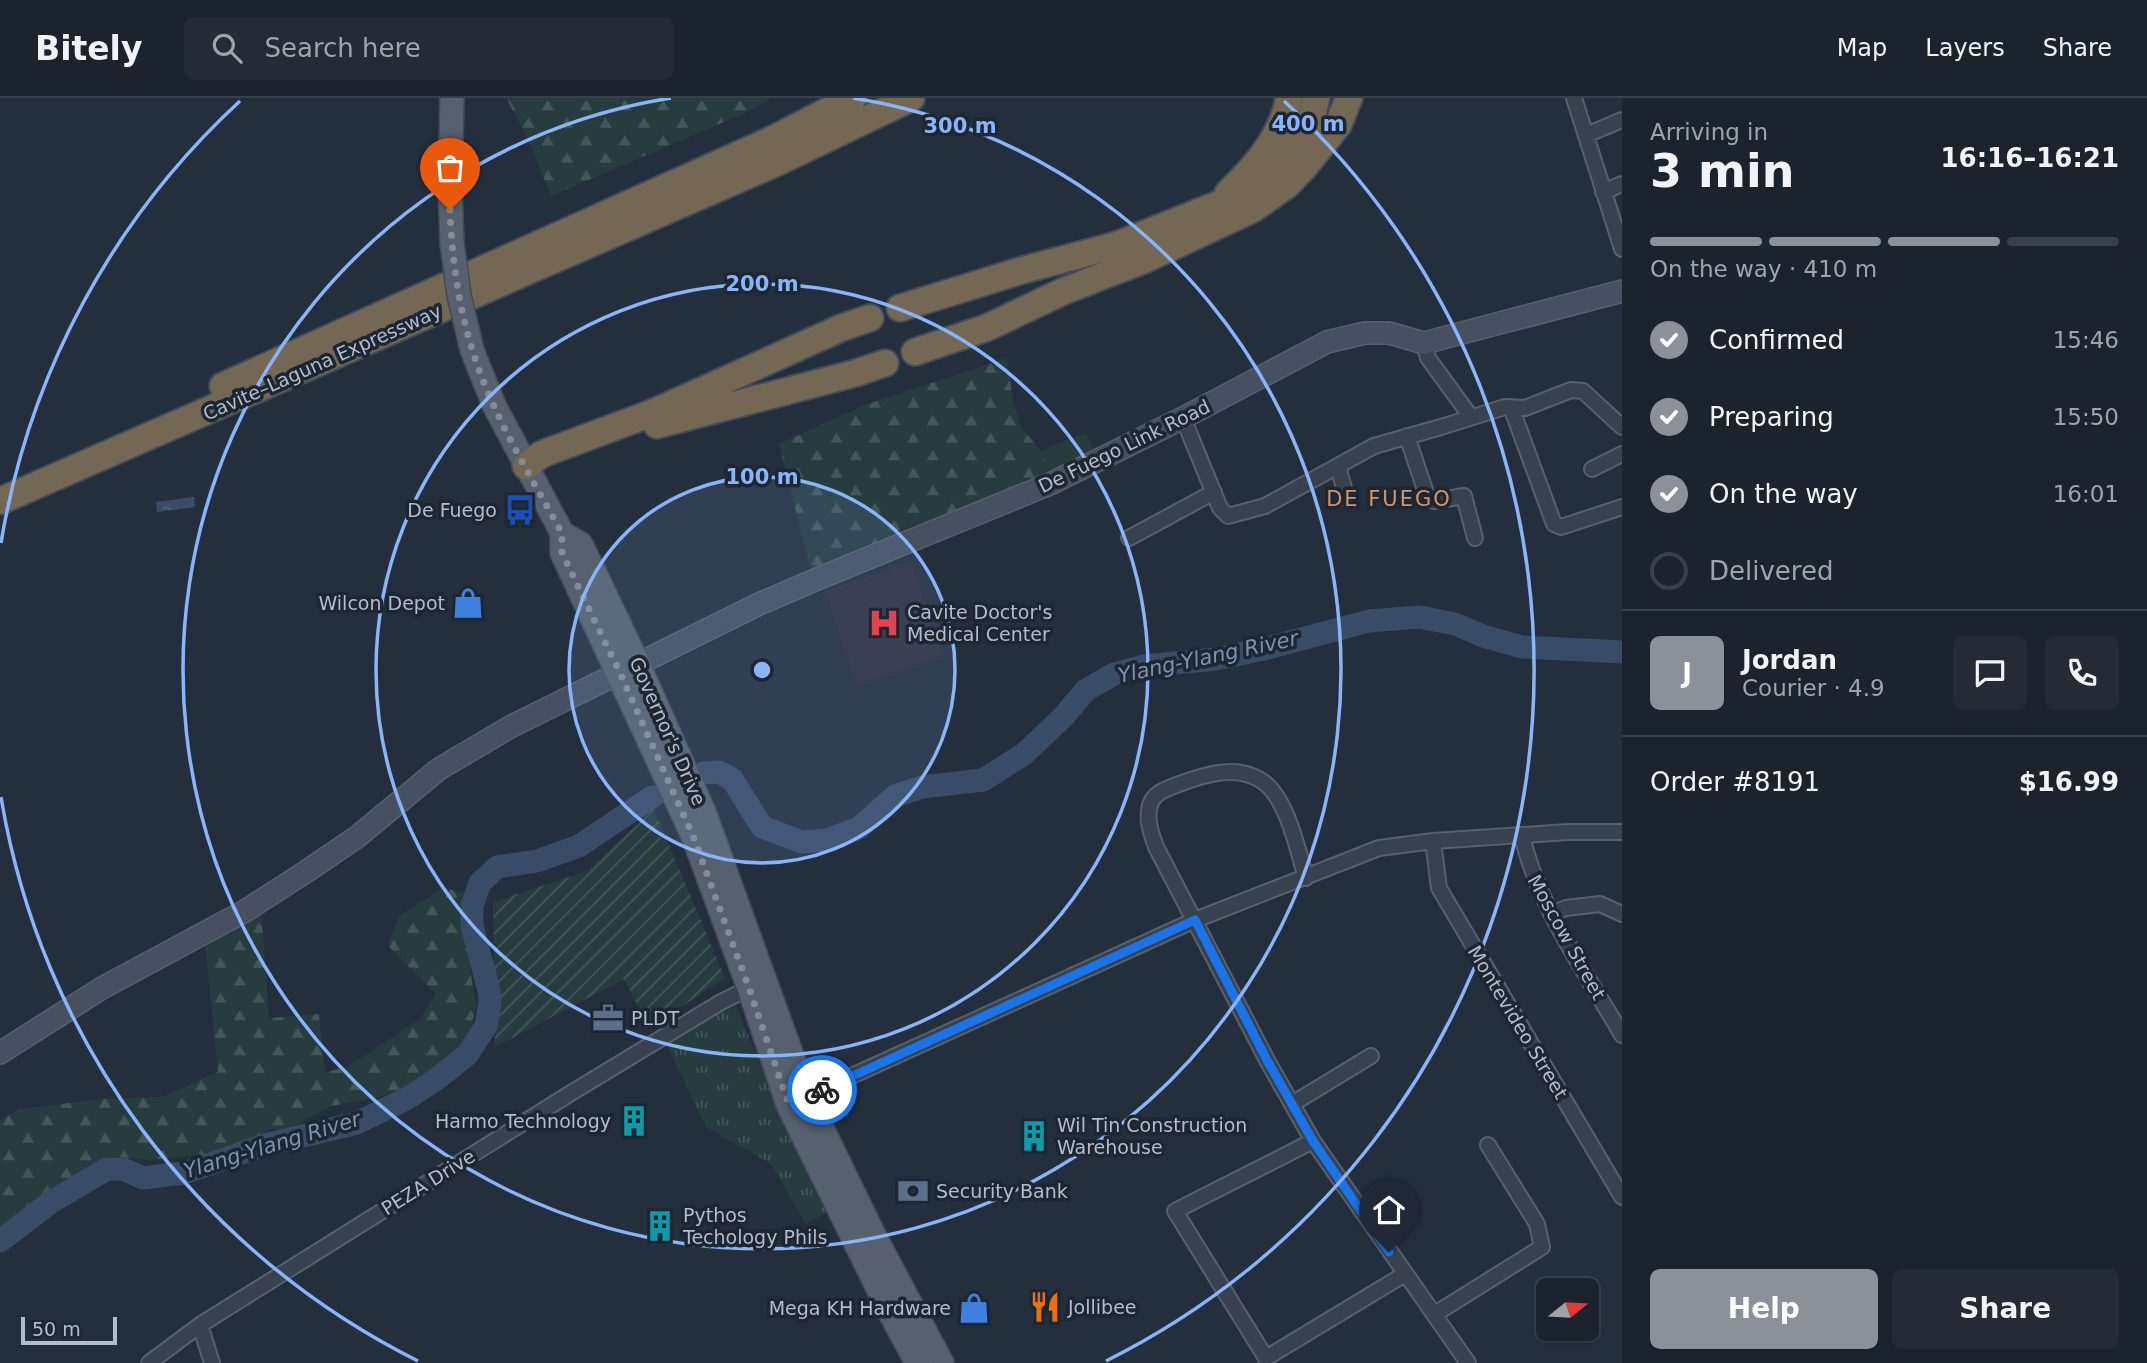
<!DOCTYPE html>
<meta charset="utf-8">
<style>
:root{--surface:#1b232e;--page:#242b36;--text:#f1f3f6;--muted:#a0a4aa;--line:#39404a;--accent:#8c9099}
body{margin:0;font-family:"DejaVu Sans",sans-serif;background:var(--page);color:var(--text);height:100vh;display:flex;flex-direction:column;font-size:26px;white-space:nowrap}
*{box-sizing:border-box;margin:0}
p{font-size:23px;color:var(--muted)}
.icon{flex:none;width:38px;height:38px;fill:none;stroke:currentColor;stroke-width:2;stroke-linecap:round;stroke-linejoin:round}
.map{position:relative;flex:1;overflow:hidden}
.sheet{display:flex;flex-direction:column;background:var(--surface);width:525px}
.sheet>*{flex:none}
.needle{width:46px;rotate:72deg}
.controls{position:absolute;left:1536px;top:1180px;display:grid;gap:14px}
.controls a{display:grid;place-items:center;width:63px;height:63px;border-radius:10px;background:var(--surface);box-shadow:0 2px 5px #0004,0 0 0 2px var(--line);font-size:35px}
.scale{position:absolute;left:21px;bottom:18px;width:96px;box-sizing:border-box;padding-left:7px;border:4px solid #b4bcc9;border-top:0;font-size:19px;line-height:24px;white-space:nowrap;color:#b4bcc9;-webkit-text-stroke:5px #1d2633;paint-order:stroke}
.pin{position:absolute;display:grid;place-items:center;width:60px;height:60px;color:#fff;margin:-72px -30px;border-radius:50% 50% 50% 0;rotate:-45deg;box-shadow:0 0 7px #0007}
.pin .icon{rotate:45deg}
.courier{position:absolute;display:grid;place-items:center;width:70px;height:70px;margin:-35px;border:5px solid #1a73e8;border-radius:50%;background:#fff;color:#222;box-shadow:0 2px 9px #0007}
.summary em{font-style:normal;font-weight:800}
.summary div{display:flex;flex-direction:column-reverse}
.summary{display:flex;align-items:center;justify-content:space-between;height:119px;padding:0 28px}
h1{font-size:46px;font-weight:800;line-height:52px}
.bar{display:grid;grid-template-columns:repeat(4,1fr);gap:10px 7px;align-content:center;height:84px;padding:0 28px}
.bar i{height:9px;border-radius:5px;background:var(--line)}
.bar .current{background:var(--accent)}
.bar p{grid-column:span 4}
.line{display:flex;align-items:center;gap:18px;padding:0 28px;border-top:2px solid var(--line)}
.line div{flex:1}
.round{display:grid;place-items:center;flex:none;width:74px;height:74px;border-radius:10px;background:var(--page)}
ol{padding:0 28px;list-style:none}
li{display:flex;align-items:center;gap:21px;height:77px}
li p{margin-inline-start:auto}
li .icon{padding:7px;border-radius:50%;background:var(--accent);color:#fff;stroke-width:4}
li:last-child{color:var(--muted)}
li i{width:38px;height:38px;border:4px solid var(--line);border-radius:50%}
.button{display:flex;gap:14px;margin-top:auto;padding:14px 28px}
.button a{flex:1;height:80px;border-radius:10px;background:var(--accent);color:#fff;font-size:28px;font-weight:800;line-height:80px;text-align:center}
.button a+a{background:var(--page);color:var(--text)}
header{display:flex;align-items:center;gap:42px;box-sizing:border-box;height:98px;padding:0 35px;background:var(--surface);border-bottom:2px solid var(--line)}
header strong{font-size:33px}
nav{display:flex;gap:38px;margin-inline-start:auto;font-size:24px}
.search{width:490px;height:63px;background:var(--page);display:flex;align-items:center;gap:18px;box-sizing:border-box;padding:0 24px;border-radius:10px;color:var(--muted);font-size:26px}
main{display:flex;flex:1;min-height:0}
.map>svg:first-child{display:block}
.medical{fill:#32303f}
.forest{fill:url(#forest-firs)}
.park{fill:url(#park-tufts)}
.garden{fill:url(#garden-furrows)}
.pitch{fill:#263c3f}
.water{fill:url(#water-ripples)}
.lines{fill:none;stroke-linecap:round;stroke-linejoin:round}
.river{stroke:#394c67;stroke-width:23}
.street-casing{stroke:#565f6c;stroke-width:18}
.secondary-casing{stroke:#565f6c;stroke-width:24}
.primary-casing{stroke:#414a57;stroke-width:26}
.highway-casing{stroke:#434c59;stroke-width:30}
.street{stroke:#38414e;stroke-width:14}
.secondary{stroke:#465061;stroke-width:21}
.primary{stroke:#56606e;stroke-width:23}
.highway{stroke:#746855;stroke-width:26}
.primary-bridge-casing{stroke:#414a57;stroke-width:26;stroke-linecap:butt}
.primary-bridge{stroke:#56606e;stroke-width:23}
.done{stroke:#828b98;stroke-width:7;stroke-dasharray:0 12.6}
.route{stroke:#1a73e8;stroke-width:9}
.ring{fill:none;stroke:#8ab4f8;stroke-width:3.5}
.labels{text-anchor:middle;stroke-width:7;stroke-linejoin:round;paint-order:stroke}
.street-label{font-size:19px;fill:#b4bcc9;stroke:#1d2633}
.poi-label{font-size:19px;fill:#b4bcc9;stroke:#1d2633;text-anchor:start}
.neighbourhood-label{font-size:21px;letter-spacing:2px;fill:#d59563;stroke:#1d2633}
.water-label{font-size:21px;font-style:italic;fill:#7c92b1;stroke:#1d2633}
.centre{fill:#8ab4f8;stroke:#1d2633;stroke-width:3.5}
.ring-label{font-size:21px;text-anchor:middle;font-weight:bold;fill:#8ab4f8;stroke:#1d2633;stroke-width:7;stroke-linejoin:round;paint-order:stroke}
</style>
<header>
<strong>Bitely</strong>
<div class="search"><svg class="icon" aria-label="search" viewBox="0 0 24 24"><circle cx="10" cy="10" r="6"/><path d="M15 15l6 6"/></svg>Search here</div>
<nav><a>Map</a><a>Layers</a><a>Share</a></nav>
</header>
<main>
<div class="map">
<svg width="1622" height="1265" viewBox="0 0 1622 1265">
<defs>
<pattern id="forest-firs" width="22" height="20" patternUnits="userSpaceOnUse" patternTransform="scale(1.75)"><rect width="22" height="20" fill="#263c3f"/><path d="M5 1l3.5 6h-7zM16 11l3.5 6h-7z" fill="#435659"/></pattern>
<pattern id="park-tufts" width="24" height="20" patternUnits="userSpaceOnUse" patternTransform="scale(1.75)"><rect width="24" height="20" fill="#263c3f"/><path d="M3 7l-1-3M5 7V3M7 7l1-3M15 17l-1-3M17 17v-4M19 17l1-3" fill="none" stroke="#435659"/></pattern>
<pattern id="garden-furrows" width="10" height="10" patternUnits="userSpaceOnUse" patternTransform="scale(1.75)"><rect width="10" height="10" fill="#263c3f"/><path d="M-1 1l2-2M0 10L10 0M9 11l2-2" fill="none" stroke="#435659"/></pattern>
<pattern id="water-ripples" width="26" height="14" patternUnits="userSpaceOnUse" patternTransform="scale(1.75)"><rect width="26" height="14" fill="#394c67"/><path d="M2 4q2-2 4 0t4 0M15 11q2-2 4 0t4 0" fill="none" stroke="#53647b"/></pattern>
</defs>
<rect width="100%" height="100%" fill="#242f3e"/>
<path class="medical" d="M 912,464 L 944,558 L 857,587 L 824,493 Z"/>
<path class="forest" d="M 506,0 L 772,0 L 745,15 L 551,98 L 528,41 Z
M 1007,260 L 1012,296 L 1021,329 L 1041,353 L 1052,379 L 812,477 L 779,346 L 865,307 Z
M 443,790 L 466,795 L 464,831 L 476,909 L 468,940 L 435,978 L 419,987 L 365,1002 L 331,1008 L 283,1034 L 269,1031 L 229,1055 L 148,1062 L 111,1058 L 45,1098 L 0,1132 L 0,1022 L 20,1011 L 103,1001 L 162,999 L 218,974 L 205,844 L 261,811 L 269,920 L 319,916 L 325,974 L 348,969 L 420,921 L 436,896 L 388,848 L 399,818 Z"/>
<path class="park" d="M 735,904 L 778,1012 L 827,1114 L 806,1126 L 770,1065 L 706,1029 L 667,948 Z"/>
<path class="garden" d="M 654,711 L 725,880 L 649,930 L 624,881 L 495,949 L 493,804 L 587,773 Z"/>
<path class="pitch" d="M 1086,334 L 1097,360 L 1052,379 L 1041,353 Z"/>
<path class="water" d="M 194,399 L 195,409 L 157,414 L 156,404 Z"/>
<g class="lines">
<path class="river" d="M 704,675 L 719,674 L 732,681 L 762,729 L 802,744 L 827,742 L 859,730 L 895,698 L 922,689 L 983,682 L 1024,656 L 1063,619 L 1086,592 L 1114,576 L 1144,568 L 1216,561 L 1268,550 L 1369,523 L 1419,519 L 1455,526 L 1483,538 L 1522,549 L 1622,554
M 0,1143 L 51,1104 L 107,1071 L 123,1071 L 143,1080 L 184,1075 L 265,1047 L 357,1025 L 408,1000 L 438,980 L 467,957 L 486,928 L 490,904 L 489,892 L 472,828 L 472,808 L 480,785 L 497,769 L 537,763 L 579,748 L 652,699"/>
<defs>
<path id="street" d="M 1574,0 L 1622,151
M 1586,37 L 1622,22
M 1603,94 L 1622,86
M 1424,245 L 1428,260 L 1471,319
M 1511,309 L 1554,426 L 1561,429 L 1622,409
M 1183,320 L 1220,410 L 1228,418 L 1265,408 L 1374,348 L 1441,329 L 1505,309 L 1525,310 L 1571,292 L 1583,293 L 1622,329
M 1407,338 L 1427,398 L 1430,402 L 1434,403 L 1464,398 L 1475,440
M 1338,368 L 1347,401
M 1592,371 L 1622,356
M 1129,440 L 1214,394
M 1522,738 C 1539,810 1585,873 1622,937
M 1433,743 L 1439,790 L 1622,1099
M 1306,780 C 1298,753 1288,705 1266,686 C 1240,665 1206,676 1179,686 C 1167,691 1154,694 1150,707 C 1146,722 1151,735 1156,749 L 1268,964 L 1313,1043 L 1468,1265
M 1551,816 L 1566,810 L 1600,806 L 1622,816
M 801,1001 L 1195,822 L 1379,750 L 1433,743 L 1568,734 L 1622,734
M 1292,1006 L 1371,958
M 1313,1043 L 1175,1113 L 1266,1260 L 1405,1176
M 1435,1216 L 1542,1149 L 1537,1126 L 1488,1047
M 200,1227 L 212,1265
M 149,1265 L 200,1227 L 571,995 L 721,904 L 749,890"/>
<path id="secondary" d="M 638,566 L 759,506 L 822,479 L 1050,386 L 1183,320 L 1327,244 L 1365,235 L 1389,235 L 1424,245 L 1622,193
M 0,955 L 102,890 L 245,813 L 307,773 L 357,739 L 439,671 L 510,629 L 619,575"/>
<path id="primary" d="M 452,0 L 450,92 L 452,145
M 472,252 L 494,307 L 562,435 L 562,455 L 693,738 L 749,890 L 788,1007 L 887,1209 L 917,1265
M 562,435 L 581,446 L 638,566 L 704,714 L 807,999 L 874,1137 L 942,1265"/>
<path id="highway" d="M 1228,95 C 1255,70 1283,37 1289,0
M 900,210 L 1023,172 L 1117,147 L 1244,96 C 1280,75 1310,42 1316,0
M 915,254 L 986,230 L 1064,193 L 1144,162 L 1253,111 L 1287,87 L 1306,67 L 1338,27 L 1349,0
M 223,288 L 769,43 L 853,0
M 657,327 L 856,275 L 885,265
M 526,368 L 542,356 L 652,315 L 841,230 L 870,220
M 0,403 L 778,64 L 911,0"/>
</defs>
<use href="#street" class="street-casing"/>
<use href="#secondary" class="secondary-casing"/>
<use href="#primary" class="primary-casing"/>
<use href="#highway" class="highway-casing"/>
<use href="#street" class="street"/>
<use href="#secondary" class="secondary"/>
<use href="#primary" class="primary"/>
<use href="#highway" class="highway"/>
<defs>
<path id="primary-bridge" d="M 452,145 L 459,197 L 472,252"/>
</defs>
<use href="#primary-bridge" class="primary-bridge-casing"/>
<use href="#primary-bridge" class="primary-bridge"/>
</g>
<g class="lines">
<path class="done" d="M 450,112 C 452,160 458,207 473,254 C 493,318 530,377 562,435 L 562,455 L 620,575 L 693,738 L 749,890 L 789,1007 L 822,992"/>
<path class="route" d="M 822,992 L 1195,822 L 1268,964 L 1313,1043 L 1389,1154"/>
</g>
<circle cx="762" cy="572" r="193" fill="#8ab4f8" fill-opacity=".12"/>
<g class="ring">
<circle cx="762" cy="572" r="193"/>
<circle cx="762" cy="572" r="386"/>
<path d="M853 0A579 579 0 1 1 671 0"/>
<path d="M418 1263A772 772 0 0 1 1 699M1 445A772 772 0 0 1 240 3M1284 3A772 772 0 0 1 1106 1263"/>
</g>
<defs>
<symbol id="bus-bare" viewBox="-9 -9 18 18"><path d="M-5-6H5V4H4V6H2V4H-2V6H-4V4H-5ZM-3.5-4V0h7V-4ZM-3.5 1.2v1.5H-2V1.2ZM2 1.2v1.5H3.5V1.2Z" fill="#1a4fb4" stroke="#1d2633" stroke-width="2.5" paint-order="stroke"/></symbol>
<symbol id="shop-bare" viewBox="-9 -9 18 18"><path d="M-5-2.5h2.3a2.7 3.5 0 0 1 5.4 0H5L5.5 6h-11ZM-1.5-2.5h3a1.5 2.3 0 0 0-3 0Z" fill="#3f7fe0" stroke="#1d2633" stroke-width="2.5" paint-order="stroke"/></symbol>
<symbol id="hospital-bare" viewBox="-9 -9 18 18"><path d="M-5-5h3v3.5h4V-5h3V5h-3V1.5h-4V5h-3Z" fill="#e0444e" stroke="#1d2633" stroke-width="2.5" paint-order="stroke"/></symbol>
<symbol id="office-bare" viewBox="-9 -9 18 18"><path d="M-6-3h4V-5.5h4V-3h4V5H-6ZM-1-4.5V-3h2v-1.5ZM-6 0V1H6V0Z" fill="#5c6f8a" stroke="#1d2633" stroke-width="2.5" paint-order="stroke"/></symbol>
<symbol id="building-bare" viewBox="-9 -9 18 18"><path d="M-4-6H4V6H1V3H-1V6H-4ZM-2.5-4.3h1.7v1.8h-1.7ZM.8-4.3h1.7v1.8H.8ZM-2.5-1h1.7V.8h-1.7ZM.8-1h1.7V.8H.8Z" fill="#0f9aa8" stroke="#1d2633" stroke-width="2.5" paint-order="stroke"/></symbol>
<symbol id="bank-bare" viewBox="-9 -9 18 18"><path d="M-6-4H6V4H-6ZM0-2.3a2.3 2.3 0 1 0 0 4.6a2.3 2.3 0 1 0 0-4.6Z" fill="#5c6f8a" stroke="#1d2633" stroke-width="2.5" paint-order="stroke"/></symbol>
<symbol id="restaurant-bare" viewBox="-9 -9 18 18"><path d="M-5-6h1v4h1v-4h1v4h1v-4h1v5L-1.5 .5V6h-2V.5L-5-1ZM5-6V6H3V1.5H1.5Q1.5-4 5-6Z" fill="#e8710a" stroke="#1d2633" stroke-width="2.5" paint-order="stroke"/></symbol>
</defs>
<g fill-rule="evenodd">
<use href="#bus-bare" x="498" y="390" width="44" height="44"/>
<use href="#shop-bare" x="446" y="483" width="44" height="44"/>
<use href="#hospital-bare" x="862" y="503" width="44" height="44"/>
<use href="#office-bare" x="586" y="898" width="44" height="44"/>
<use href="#building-bare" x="612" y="1001" width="44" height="44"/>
<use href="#building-bare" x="1012" y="1016" width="44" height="44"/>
<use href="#bank-bare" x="891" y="1071" width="44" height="44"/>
<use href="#building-bare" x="638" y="1106" width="44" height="44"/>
<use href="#restaurant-bare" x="1023" y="1187" width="44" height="44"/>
<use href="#shop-bare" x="952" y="1188" width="44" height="44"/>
</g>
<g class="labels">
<g class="street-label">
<text transform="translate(322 264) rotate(-24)" y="7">Cavite–Laguna Expressway</text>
<text transform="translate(1124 348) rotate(-26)" y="7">De Fuego Link Road</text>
<text transform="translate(668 633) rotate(66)" y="7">Governor's Drive</text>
<text transform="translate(1567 839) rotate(61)" y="7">Moscow Street</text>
<text transform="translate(1518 924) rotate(59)" y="7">Montevideo Street</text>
<text transform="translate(428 1084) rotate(-32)" y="7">PEZA Drive</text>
</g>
<g class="poi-label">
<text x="497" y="419" text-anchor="end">De Fuego</text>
<text x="445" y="512" text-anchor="end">Wilcon Depot</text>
<text x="907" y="521">Cavite Doctor's<tspan x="907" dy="22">Medical Center</tspan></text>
<text x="631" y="927">PLDT</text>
<text x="611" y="1030" text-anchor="end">Harmo Technology</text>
<text x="1057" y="1034">Wil Tin Construction<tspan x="1057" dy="22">Warehouse</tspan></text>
<text x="936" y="1100">Security Bank</text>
<text x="683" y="1124">Pythos<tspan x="683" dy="22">Techology Phils</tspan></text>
<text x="1068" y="1216">Jollibee</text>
<text x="951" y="1217" text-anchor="end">Mega KH Hardware</text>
</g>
<g class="neighbourhood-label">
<text x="1389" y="408">DE FUEGO</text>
</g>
<g class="water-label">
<text transform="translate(1208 559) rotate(-12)" y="7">Ylang-Ylang River</text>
<text transform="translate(272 1047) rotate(-17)" y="7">Ylang-Ylang River</text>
</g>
</g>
<circle cx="762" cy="572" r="10" class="centre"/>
<g class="ring-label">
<text x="1308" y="33">400 m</text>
<text x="960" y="35">300 m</text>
<text x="762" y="193">200 m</text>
<text x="762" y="386">100 m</text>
</g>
</svg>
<div class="controls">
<a><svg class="needle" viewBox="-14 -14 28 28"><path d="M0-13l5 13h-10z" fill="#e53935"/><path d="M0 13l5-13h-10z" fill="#a0a4aa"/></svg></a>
</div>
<div class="scale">50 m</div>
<div class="pin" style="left:450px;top:112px;background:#ea580c"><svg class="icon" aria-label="bag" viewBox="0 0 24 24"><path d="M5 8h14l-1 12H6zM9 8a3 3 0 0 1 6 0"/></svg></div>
<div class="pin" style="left:1389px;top:1154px;background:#1f2937"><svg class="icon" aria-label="home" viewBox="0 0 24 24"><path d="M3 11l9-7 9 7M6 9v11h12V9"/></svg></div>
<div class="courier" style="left:822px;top:992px"><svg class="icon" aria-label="bike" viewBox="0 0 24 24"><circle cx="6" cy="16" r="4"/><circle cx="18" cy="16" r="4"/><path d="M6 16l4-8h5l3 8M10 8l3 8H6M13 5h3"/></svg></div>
</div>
<section class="sheet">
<div class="summary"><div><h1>3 min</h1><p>Arriving in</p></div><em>16:16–16:21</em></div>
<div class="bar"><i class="current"></i><i class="current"></i><i class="current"></i><i></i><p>On the way · 410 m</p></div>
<ol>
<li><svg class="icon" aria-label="check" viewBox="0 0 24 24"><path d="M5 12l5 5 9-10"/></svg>Confirmed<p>15:46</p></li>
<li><svg class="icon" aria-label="check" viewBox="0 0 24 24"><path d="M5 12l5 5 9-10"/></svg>Preparing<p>15:50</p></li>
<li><svg class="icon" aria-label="check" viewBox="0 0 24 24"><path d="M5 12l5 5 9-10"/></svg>On the way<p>16:01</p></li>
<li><i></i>Delivered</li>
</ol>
<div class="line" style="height:126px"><b class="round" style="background:var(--accent);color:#fff">J</b><div><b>Jordan</b><p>Courier · 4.9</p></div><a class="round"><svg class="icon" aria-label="chat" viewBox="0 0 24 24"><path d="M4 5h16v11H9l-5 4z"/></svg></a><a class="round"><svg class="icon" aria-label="phone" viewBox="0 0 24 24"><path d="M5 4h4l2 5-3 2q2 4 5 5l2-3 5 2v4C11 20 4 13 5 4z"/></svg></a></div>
<div class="line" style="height:91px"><div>Order #8191</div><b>$16.99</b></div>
<div class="button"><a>Help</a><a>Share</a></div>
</section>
</main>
